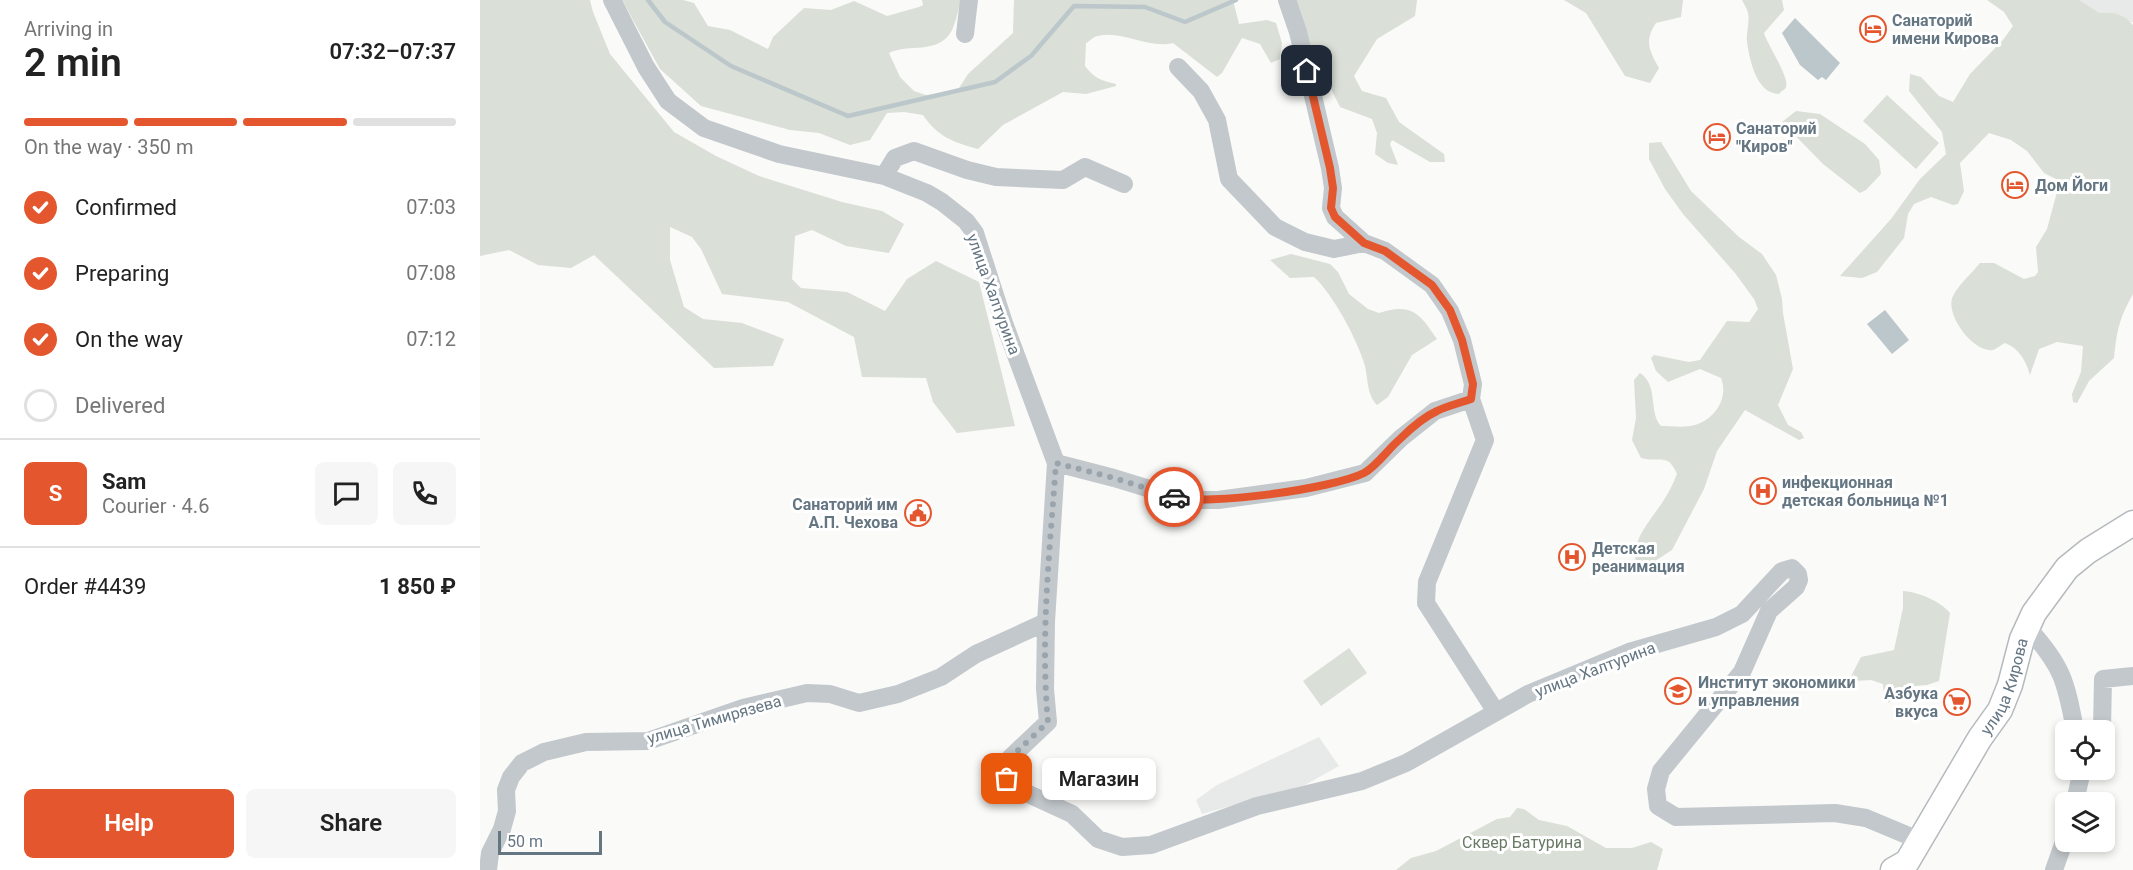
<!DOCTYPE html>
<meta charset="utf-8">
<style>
:root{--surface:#fff;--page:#f6f6f6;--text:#222;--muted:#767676;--line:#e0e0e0;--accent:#e4572e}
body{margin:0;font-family:Roboto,sans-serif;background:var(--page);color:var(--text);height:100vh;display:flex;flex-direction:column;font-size:22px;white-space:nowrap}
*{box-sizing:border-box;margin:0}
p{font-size:20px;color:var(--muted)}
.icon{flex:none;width:33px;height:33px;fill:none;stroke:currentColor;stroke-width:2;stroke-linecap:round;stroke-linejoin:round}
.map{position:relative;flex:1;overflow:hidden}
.drawer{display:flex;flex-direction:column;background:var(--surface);width:480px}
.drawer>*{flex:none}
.controls{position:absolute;left:1575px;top:720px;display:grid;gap:12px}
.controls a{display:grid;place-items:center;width:60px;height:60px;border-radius:9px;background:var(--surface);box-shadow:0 3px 9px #0003;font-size:30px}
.scale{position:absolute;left:18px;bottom:15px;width:104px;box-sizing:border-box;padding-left:6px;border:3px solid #657683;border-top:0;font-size:16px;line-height:21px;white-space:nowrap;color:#657683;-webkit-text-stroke:4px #fff;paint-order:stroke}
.pin{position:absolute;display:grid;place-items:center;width:51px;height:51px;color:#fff;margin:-26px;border-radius:12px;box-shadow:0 3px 9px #0006}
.courier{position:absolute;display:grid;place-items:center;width:60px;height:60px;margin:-30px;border:4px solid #e4572e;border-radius:50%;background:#fff;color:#222;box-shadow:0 2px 8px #0007}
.bubble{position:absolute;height:42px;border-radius:9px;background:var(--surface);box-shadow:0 3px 9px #0003;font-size:20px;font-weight:600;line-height:42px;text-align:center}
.overview em{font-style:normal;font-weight:600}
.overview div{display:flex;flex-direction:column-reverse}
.overview{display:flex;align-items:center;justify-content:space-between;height:102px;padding:0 24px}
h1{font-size:39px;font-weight:600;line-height:45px}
.bar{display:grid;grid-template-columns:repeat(4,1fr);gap:9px 6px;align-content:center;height:72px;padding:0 24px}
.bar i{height:8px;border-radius:4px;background:var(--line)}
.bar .current{background:var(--accent)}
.bar p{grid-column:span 4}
.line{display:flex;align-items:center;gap:15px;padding:0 24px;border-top:2px solid var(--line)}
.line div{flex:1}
.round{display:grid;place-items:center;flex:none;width:63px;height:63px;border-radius:9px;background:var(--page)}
ol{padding:0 24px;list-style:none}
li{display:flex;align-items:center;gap:18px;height:66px}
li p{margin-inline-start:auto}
li .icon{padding:6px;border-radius:50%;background:var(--accent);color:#fff;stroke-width:4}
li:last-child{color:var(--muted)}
li i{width:33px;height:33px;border:3px solid var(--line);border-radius:50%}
.primary-button{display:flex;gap:12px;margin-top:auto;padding:12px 24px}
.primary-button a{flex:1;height:69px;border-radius:9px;background:var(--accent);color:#fff;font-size:24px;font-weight:600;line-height:69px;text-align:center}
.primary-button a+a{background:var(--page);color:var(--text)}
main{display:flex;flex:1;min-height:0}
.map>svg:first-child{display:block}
.built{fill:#e8e9e9}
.green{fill:#dadfd7}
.water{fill:#bbc7cb}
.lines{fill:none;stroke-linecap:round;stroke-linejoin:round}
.stream{stroke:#bbc7cb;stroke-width:4.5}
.major-casing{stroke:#b5babe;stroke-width:27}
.minor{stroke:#c3c8cc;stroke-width:18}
.major{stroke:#fff;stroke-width:24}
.done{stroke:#99a4ac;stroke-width:6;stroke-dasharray:0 10.8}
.route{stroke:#e4572e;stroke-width:8}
.labels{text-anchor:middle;stroke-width:6;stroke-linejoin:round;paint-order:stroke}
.poi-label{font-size:16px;font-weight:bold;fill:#657683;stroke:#fff;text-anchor:start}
.street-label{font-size:16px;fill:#657683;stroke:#fff}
.park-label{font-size:16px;fill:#687a64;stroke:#fff}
</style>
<main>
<section class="drawer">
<div class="overview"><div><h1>2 min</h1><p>Arriving in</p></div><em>07:32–07:37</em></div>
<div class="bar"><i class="current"></i><i class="current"></i><i class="current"></i><i></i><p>On the way · 350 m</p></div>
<ol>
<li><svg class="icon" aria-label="check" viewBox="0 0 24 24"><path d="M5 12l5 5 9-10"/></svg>Confirmed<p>07:03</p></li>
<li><svg class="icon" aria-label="check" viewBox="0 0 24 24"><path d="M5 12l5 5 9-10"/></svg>Preparing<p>07:08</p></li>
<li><svg class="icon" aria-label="check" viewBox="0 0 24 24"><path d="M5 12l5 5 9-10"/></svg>On the way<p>07:12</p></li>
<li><i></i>Delivered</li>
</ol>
<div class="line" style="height:108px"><b class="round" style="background:var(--accent);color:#fff">S</b><div><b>Sam</b><p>Courier · 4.6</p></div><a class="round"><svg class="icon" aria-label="chat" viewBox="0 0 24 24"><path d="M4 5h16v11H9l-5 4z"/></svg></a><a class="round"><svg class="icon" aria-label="phone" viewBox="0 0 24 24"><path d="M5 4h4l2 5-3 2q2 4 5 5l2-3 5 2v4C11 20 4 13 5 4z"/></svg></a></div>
<div class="line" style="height:78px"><div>Order #4439</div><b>1 850 ₽</b></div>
<div class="primary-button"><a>Help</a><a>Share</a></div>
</section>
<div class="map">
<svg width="1653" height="870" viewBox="0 0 1653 870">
<rect width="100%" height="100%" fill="#fafaf8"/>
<path class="built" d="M 1552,0 L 1653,0 L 1653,22 L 1605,21 Z
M 839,737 L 859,766 L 825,785 L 722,814 L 716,800 L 737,785 Z"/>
<path class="green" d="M 0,0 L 110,0 L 113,12 L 130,54 L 194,132 L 236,156 L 279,176 L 362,202 L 402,211 L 424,224 L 409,253 L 366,246 L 332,230 L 315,236 L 312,279 L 321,288 L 367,292 L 405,311 L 427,279 L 456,261 L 499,282 L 535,426 L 477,433 L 453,402 L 446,378 L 382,377 L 374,337 L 308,302 L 242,294 L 221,249 L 212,237 L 190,227 L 190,260 L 204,307 L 223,319 L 262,323 L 304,339 L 293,366 L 234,368 L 114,255 L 91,268 L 58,265 L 29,250 L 0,256 Z
M 142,0 L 203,0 L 214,3 L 228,26 L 250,30 L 288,49 L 293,37 L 324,8 L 351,10 L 374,1 L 407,16 L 439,7 L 443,5 L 442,0 L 481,0 C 478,10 476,23 471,32 C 457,55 429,43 409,53 L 420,77 L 434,91 L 446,95 L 469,93 L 479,88 L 488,74 L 533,33 L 534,0 L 753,0 L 759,24 L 787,20 L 796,23 L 802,43 L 800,59 L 791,63 L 780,44 L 762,38 L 742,73 L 737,77 L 693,43 C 668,49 642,30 618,36 C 614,36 610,41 606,43 L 605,66 C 614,78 622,81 636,84 L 636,86 L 606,94 L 583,92 L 523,125 L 498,149 C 473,142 458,137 443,115 L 424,112 L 407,113 L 390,140 L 370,145 L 339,133 L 310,130 L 221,106 L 180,69 Z
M 815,0 L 937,0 L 935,16 L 897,39 L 874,76 L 882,91 L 906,98 L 919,122 L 964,154 L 965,162 L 950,162 L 912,140 L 910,144 L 918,165 L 908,163 L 895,154 L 897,133 L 892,119 L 860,107 L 851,89 L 834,75 Z
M 1084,0 L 1203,0 L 1201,17 L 1176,23 C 1164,41 1169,50 1179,68 L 1170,83 L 1145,76 L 1106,13 Z
M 1262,0 L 1302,0 L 1304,10 L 1284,33 C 1287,44 1310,78 1306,87 C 1305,90 1301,91 1299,94 C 1276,93 1270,61 1267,42 C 1266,32 1270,22 1268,13 C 1267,9 1264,4 1262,0 Z
M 1507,0 L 1599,0 L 1619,13 L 1634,13 L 1646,18 L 1653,25 L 1653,294 C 1639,319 1637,330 1634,358 L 1609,381 L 1597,403 L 1593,402 L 1592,394 L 1601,372 L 1603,346 L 1577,342 L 1559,349 L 1550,375 C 1546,361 1539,348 1525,343 C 1521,345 1516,349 1513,350 C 1493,353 1464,314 1473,296 C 1479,284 1492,273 1500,263 L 1514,263 L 1544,279 L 1555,276 L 1558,272 L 1556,247 L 1567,229 L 1580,181 L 1564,173 L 1547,151 L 1531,140 L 1509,133 L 1480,163 L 1484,191 L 1478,204 L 1473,205 L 1451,197 L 1434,204 L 1428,214 L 1424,238 L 1397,272 L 1382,278 L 1360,276 L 1411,219 L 1440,179 L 1466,154 L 1462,132 L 1429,91 L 1430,74 L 1441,77 L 1459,96 L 1473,102 L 1490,74 L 1523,40 L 1533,26 L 1524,12 Z
M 1407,95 L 1459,143 L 1436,169 L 1383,121 Z
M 1316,111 L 1340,114 L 1385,144 L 1399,160 L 1401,174 L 1386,190 L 1380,193 L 1343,164 L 1302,122 Z
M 1181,142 L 1211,191 L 1259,237 L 1282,254 L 1296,275 L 1302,299 L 1303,313 L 1313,369 L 1298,405 L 1308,425 L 1321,432 L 1324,438 L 1319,440 L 1265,410 L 1237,451 L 1224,489 L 1192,550 L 1175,561 L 1163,564 L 1156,562 C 1150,542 1172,518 1182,503 C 1188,494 1193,484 1197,474 C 1188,452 1179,463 1161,458 L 1152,440 L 1156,418 L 1154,380 L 1160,373 C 1179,385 1168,412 1181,426 C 1191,426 1205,428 1215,425 C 1235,419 1249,398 1241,378 L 1220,369 L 1188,382 L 1176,371 L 1171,358 L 1174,355 L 1209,362 L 1220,360 L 1247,321 L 1269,322 L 1278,309 L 1274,299 L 1255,273 L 1203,214 L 1185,189 L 1169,159 L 1169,143 Z
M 811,254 L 850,264 L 858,272 L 869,294 L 888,309 L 899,313 C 932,302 940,314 957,339 L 932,355 L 908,397 L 897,405 C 887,395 888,379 885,366 C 878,341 853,294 834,277 L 810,278 L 790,260 Z
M 1423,591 C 1439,592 1460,601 1470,613 L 1459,681 L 1447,685 L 1422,687 L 1409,703 L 1404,697 L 1403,684 L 1391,680 L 1375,681 L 1374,674 L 1367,684 L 1381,657 L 1414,650 L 1423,608 Z
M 869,648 L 887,673 L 841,706 L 823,681 Z
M 1037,808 L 1044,809 L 1059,820 L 1087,826 L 1126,848 L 1152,848 L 1171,842 L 1183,849 L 1177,870 L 916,870 L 931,858 L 956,851 L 1017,819 L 1030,817 Z"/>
<path class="water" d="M 1315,18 L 1360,63 L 1346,80 L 1342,77 L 1338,80 L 1320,65 L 1302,33 Z
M 1405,310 L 1429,340 L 1412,354 L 1387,324 Z"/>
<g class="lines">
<path class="stream" d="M 168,0 L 185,22 L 251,66 L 368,116 L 515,82 L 551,56 L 594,6 L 665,7 L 705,22 L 756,0"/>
<defs>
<g id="major">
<path id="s1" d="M 1413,870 L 1427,862 L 1500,738 L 1520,710 L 1530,685 L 1542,639 L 1554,613 L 1587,568 L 1608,551 L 1653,523"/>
</g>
</defs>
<use href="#major" class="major-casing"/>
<path class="minor" d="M 132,0 L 166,67 L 188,101 L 224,128 L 299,154 L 404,176 L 447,193 L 462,202 L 486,221 L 495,233 L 524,323 L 576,463 L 566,622
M 807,0 L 818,32 L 850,168 L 853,188 L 851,208 L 855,217 L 884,243 L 905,251 L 952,285 L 970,311 L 982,340 L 993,384 L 991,399 L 1005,440 L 947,582 L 946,603 L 1016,712
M 485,34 L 489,0
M 698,67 L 721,91 L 737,120 L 749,179 L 795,227 L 825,242 L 854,249 L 884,243
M 404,176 L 415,158 L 434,151 L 487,170 L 516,177 L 583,180 L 605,167 L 644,184
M 576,463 L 634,478 L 706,500 L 738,500 L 826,488 L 885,473 L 921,438 L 955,411 L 991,399
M 1547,627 C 1582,665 1586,681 1595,730
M 1622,730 L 1623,679 L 1653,676
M 1595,802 L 1602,770
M 8,870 L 10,853 L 22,829 L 27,811 L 26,790 L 31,777 L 42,763 L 64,752 L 106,742 L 168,741 L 263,708 L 327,693 L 350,694 L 379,703 L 418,694 L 461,677 L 496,654 L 566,622 L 565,689 L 568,722 L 530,758 L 527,779 L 542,791 L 592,814 L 618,839 L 642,847 L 671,845 L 777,806 L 882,781 L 926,763 L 1048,694 L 1149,652 L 1236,627 L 1262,614 L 1302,571 L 1312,568 L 1318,574 L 1319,580 L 1316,587 L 1289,611 L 1262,672 L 1181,771 L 1176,789 L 1178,806 L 1196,817 L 1355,813 L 1386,818 L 1441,841
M 1574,870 L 1586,836"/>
<use href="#major" class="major"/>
</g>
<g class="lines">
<path class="done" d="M 527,779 L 530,758 L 568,722 C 560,636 570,549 576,463 L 634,478 L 694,497"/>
<path class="route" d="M 694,497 C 727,506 852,489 884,473 C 897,466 908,449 920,439 C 930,429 944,417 957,411 C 967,406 980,403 991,399 L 993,384 L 982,340 L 970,310 L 952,285 L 905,251 L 884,243 L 855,217 L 851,208 L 853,188 L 850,168 L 827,71"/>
</g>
<defs>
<symbol id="hotel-ring" viewBox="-11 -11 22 22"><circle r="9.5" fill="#fff" stroke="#e4572e" stroke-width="1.5"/><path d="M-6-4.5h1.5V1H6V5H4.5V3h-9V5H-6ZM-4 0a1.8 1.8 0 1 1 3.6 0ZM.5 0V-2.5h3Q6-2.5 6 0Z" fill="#e4572e"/></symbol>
<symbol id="hospital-ring" viewBox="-11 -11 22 22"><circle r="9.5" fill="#fff" stroke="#e4572e" stroke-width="1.5"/><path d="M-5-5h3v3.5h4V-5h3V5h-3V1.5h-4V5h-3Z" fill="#e4572e"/></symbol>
<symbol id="civic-ring" viewBox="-11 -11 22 22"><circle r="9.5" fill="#fff" stroke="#e4572e" stroke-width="1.5"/><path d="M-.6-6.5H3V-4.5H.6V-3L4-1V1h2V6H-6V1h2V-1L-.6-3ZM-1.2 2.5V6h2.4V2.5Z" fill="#e4572e"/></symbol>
<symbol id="university-ring" viewBox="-11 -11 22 22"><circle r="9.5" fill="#fff" stroke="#e4572e" stroke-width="1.5"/><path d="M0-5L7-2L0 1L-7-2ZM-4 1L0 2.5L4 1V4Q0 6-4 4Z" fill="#e4572e"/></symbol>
<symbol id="supermarket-ring" viewBox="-11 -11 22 22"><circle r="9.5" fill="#fff" stroke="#e4572e" stroke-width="1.5"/><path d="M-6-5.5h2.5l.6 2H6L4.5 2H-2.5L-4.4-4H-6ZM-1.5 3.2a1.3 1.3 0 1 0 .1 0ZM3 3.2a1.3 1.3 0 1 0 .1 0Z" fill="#e4572e"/></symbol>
</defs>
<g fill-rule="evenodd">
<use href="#hotel-ring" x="1378" y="14" width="30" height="30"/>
<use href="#hotel-ring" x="1222" y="122" width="30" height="30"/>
<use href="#hotel-ring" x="1520" y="170" width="30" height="30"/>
<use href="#hospital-ring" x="1268" y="476" width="30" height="30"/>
<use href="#civic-ring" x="423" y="498" width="30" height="30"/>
<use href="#hospital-ring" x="1077" y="542" width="30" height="30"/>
<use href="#university-ring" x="1183" y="676" width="30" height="30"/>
<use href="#supermarket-ring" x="1462" y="687" width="30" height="30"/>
</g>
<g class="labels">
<g class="poi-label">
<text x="1412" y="26">Санаторий<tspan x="1412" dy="18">имени Кирова</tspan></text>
<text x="1256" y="134">Санаторий<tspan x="1256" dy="18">"Киров"</tspan></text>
<text x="1555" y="191">Дом Йоги</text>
<text x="1302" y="488">инфекционная<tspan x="1302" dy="18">детская больница №1</tspan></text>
<text x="418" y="510" text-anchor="end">Санаторий им<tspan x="418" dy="18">А.П. Чехова</tspan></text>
<text x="1112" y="554">Детская<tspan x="1112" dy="18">реанимация</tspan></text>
<text x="1218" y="688">Институт экономики<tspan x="1218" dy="18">и управления</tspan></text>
<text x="1458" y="699" text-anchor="end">Азбука<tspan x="1458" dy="18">вкуса</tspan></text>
</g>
<g class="street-label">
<text transform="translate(514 294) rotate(70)" y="6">улица Халтурина</text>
<text transform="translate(1115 669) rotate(-21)" y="6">улица Халтурина</text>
<text dy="6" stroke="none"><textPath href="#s1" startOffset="218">улица Кирова</textPath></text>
<text transform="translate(234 719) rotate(-16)" y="6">улица Тимирязева</text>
</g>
<g class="park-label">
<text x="1042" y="848">Сквер Батурина</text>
</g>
</g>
</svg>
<div class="controls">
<a><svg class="icon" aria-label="locate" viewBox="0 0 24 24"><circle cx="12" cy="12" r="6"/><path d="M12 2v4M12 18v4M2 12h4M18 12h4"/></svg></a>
<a><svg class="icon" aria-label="layers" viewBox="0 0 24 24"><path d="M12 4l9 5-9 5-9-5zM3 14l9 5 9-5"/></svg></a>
</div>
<div class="scale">50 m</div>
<div class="pin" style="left:527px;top:779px;background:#ea580c"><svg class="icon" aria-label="bag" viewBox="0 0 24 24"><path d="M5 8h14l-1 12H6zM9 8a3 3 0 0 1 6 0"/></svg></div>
<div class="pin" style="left:827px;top:71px;background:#1f2937"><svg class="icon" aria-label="home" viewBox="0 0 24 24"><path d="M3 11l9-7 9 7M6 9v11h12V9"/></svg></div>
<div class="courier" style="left:694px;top:497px"><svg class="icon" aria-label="car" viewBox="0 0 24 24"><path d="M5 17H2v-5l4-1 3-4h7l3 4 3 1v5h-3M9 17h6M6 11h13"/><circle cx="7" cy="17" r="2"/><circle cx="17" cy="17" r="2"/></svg></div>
<div class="bubble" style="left:562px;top:758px;width:114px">Магазин</div>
</div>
</main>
